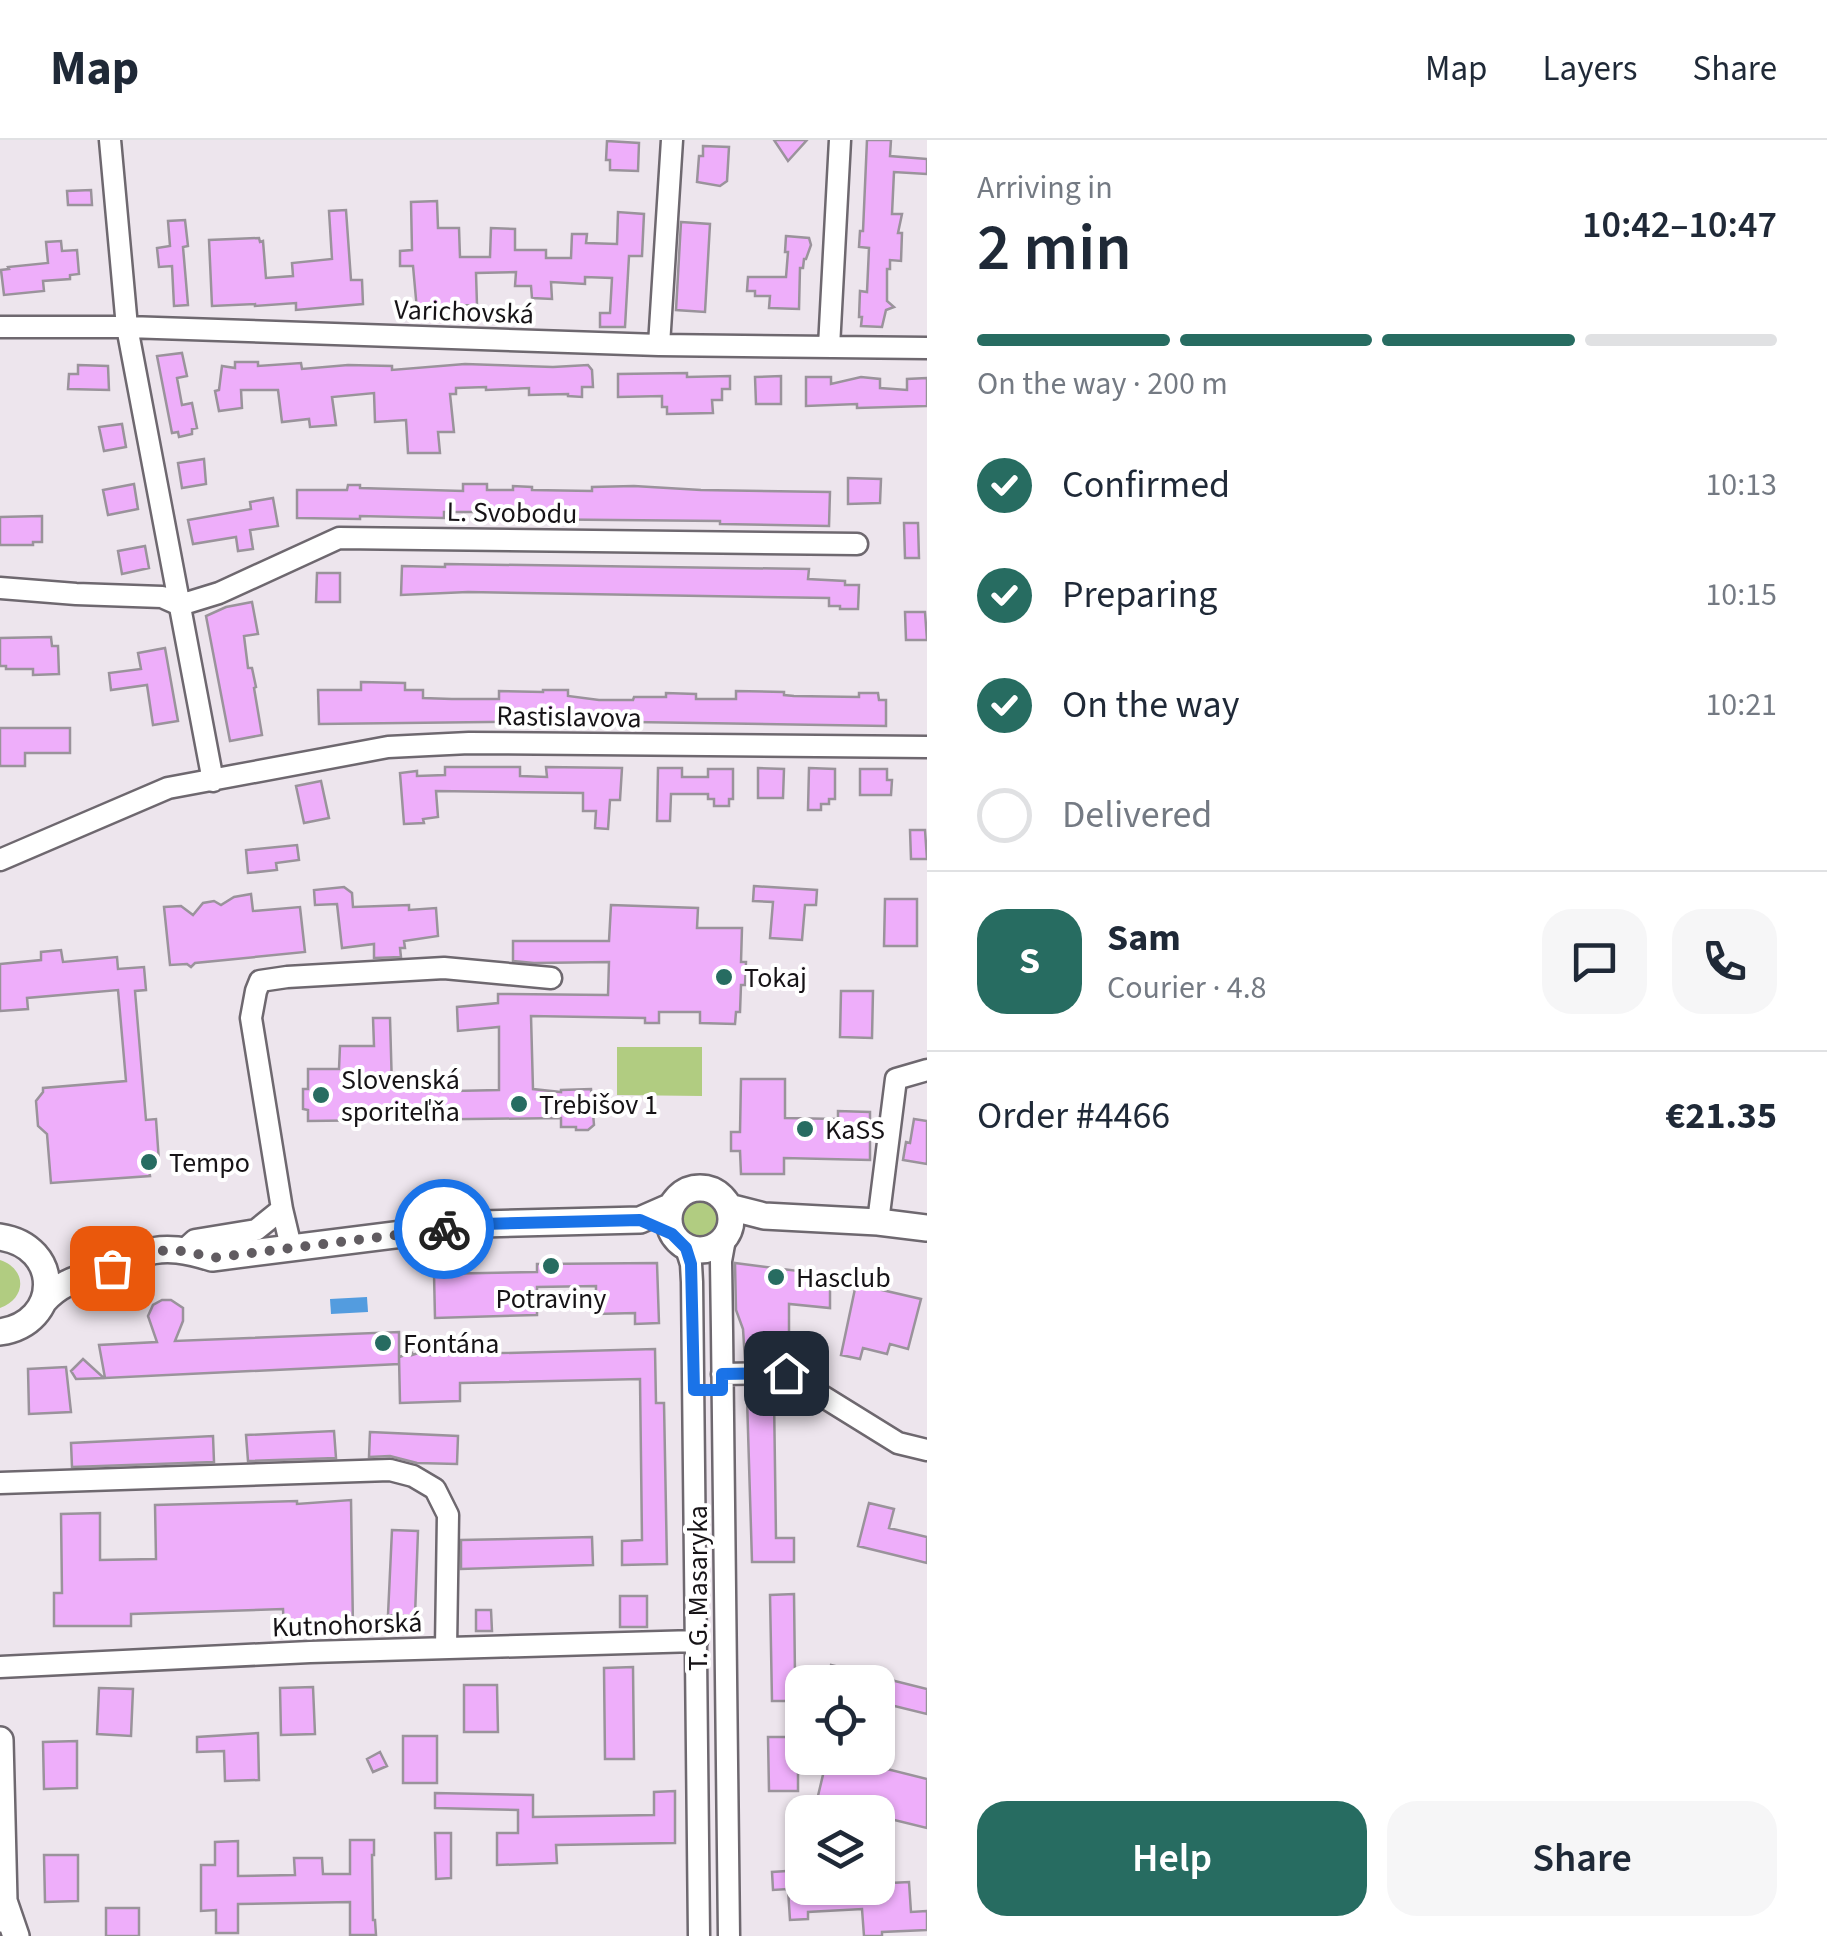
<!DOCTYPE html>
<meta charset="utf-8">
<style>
:root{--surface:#fff;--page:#f6f6f7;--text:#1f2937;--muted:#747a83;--line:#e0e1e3;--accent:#276c61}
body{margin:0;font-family:"Source Sans 3",sans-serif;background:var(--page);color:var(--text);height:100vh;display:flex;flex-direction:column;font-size:38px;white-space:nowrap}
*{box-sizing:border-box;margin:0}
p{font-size:32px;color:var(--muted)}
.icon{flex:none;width:55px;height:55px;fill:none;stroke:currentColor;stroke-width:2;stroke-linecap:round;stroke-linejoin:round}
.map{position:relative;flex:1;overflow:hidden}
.panel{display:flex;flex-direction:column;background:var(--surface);width:900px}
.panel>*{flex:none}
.fabs{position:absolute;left:785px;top:1525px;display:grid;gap:20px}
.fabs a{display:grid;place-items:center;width:110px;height:110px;border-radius:20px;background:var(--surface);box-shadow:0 2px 8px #0004;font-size:50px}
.pin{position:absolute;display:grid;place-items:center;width:85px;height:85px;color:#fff;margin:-42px;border-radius:20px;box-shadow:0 5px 15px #0006}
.courier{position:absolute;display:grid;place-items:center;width:100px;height:100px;margin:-50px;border:8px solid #1a73e8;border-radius:50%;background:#fff;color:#222;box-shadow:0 2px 12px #0007}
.summary em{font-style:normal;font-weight:600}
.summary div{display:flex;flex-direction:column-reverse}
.summary{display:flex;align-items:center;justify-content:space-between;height:170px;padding:0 50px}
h1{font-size:65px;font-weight:600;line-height:75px}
.bar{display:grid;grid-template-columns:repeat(4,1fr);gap:15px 10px;align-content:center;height:120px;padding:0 50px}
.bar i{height:12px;border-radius:8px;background:var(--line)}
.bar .on{background:var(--accent)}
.bar p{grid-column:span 4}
.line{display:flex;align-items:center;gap:25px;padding:0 50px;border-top:2px solid var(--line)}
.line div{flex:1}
.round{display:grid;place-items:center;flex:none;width:105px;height:105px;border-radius:30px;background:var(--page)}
ol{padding:0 50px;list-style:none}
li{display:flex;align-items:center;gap:30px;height:110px}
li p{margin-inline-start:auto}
li .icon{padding:10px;border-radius:50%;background:var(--accent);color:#fff;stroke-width:4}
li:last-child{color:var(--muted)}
li i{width:55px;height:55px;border:5px solid var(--line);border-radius:50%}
.button{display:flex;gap:20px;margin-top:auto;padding:20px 50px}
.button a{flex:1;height:115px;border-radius:30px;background:var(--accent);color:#fff;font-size:40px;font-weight:600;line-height:115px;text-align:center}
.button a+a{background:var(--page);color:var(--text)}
header{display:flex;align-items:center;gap:60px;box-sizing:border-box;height:140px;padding:0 50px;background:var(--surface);border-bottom:2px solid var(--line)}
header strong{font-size:48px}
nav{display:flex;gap:55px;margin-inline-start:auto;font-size:35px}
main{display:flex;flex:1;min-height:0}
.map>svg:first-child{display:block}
.green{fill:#b1cc81}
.water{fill:#539cdf}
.building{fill:#eeaefa;stroke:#9a939b;stroke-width:2.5}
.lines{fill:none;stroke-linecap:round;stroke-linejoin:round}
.minor-casing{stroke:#6e686f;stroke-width:25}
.tertiary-casing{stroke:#6e686f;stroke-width:30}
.minor{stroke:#fff;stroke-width:20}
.tertiary{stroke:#fff;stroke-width:25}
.done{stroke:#615c61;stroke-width:10;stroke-dasharray:0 18}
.route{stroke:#1a73e8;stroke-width:12}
.poi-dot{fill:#276c61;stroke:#fff;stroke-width:4}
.labels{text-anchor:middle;stroke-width:8;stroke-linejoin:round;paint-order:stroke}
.street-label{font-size:28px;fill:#161316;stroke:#fff}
.poi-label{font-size:28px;fill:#161316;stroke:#fff;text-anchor:start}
</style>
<header>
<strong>Map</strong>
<nav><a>Map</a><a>Layers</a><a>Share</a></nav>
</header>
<main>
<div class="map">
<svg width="927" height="1796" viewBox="0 0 927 1796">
<rect width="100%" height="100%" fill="#ede5ed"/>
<path class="green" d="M 617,907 L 702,907 L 702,956 L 617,955 Z
M683 1080a18 18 0 1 1 36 0a18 18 0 1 1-36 0Z
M 0,1120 C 27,1129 27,1158 0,1168 Z"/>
<path class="water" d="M 367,1157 L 368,1172 L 331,1174 L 330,1159 Z"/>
<path class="building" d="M 774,0 L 807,0 L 788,21 Z
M 867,0 L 891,0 L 890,16 L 927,19 L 927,34 L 894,32 L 892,74 L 902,74 L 898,93 L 902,93 L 901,121 L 890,120 L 890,129 L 887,129 L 887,161 L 894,167 L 886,170 L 882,187 L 861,186 L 862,177 L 859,177 L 860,151 L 867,152 L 869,108 L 859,107 L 860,91 L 863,91 Z
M 607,1 L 639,3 L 638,31 L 610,30 L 610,20 L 606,20 Z
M 703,6 L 729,7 L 727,41 L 720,46 L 697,42 L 699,16 L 703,16 Z
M 91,50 L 92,65 L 68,65 L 67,51 Z
M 437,61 L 438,88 L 459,88 L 460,117 L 490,117 L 491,88 L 515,89 L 515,110 L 546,110 L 546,118 L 571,118 L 572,94 L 587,94 L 586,103 L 617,104 L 618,72 L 644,74 L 642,116 L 629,116 L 625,187 L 600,187 L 600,173 L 610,173 L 612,138 L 585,137 L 585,144 L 551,142 L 552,159 L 532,158 L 531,146 L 515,146 L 516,132 L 476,133 L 477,165 L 431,166 L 431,169 L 417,170 L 413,126 L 400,126 L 400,111 L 412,110 L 411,62 Z
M 346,70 L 351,140 L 362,140 L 363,164 L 296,170 L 296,163 L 255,166 L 255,164 L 212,166 L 209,100 L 259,98 L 260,102 L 263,101 L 266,138 L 293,136 L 292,123 L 332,119 L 329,71 Z
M 185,80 L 188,106 L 183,107 L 188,165 L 174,166 L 172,126 L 159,127 L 157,108 L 170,106 L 168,81 Z
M 681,82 L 710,84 L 705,172 L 676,170 Z
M 786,96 L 809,98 L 811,105 L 806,119 L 804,119 L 803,128 L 800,128 L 799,169 L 769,168 L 770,156 L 755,156 L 755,151 L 747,151 L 748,137 L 786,137 L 788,112 L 785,112 Z
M 61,101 L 62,111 L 77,110 L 79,134 L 70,135 L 70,139 L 43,141 L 44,151 L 4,155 L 1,130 L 9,129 L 8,127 L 48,123 L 46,102 Z
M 182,213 L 187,236 L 177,238 L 182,265 L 192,263 L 197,288 L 192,289 L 192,294 L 179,297 L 178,292 L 172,293 L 157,216 Z
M 235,222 L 258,222 L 258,226 L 301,223 L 302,229 L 348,225 L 392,226 L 392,230 L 465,224 L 553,227 L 588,225 L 592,230 L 593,247 L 582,247 L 582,257 L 568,256 L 568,254 L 529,255 L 529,248 L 486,250 L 486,247 L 456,248 L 456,254 L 450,254 L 454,292 L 438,292 L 440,313 L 408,313 L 406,280 L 375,282 L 374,253 L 332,257 L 336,285 L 310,287 L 309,279 L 282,282 L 278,250 L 241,250 L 242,268 L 219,271 L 215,251 L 219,250 L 222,226 L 235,228 Z
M 78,225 L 108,226 L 109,250 L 68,249 L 69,234 L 78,234 Z
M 687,233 L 687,237 L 730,236 L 730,249 L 722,249 L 722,260 L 712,260 L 713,273 L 667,274 L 667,267 L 662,267 L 662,256 L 618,257 L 618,234 Z
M 781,236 L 781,264 L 756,264 L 755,237 Z
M 806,237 L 831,237 L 831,244 L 861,237 L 880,239 L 880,248 L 907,250 L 907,239 L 927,238 L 927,266 L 857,268 L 857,264 L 806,266 Z
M 122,284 L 126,307 L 104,311 L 99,287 Z
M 204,319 L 206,344 L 182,348 L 178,323 Z
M 848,338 L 881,339 L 880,363 L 848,364 Z
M 134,344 L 138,369 L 108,375 L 103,350 Z
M 463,344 L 487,344 L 487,350 L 513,350 L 513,346 L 532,347 L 532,350 L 592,351 L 592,347 L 634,346 L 701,350 L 830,352 L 829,386 L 720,384 L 720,381 L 506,379 L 507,372 L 444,372 L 444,378 L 360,376 L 360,379 L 297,378 L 297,350 L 347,350 L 348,345 L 360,345 L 360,348 L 463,351 Z
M 273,358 L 278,386 L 250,390 L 253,409 L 238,411 L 236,397 L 193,404 L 188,380 L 251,369 L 250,362 Z
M 42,376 L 42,402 L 33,402 L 33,405 L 0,405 L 0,377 Z
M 904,383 L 918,383 L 919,418 L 905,418 Z
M 145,406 L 149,428 L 122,434 L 118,411 Z
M 445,424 L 809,429 L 808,439 L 845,441 L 845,445 L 859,445 L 858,469 L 840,469 L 840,466 L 829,466 L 829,458 L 468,452 L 401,455 L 402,426 L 445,427 Z
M 317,433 L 340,433 L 340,462 L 316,462 Z
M 252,462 L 258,494 L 244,496 L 248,528 L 252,528 L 256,547 L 254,548 L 262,595 L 230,601 L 206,476 L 226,467 Z
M 905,472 L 925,472 L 927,500 L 906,500 Z
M 51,497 L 52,506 L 58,506 L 59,534 L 33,535 L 33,529 L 6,529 L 6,526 L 0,526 L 0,498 Z
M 165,508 L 178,581 L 153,585 L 147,545 L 111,550 L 109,533 L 141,529 L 138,513 Z
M 361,542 L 405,543 L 405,550 L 423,550 L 423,558 L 452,559 L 499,559 L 499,551 L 543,552 L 543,550 L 568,550 L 568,556 L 599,560 L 633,560 L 634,557 L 666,557 L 666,553 L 696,554 L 696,559 L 736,559 L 736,551 L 784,552 L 784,555 L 794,556 L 859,557 L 859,553 L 878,553 L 879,560 L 886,560 L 886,586 L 568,581 L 319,584 L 318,550 L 361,550 Z
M 0,588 L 70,588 L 70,613 L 25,613 L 25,626 L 0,626 Z
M 445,627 L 520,627 L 520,636 L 547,637 L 546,627 L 622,628 L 620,660 L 610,660 L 608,689 L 595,688 L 596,671 L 583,671 L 583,653 L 436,651 L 438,677 L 423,679 L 424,683 L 404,684 L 400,633 L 417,631 L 417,636 L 445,635 Z
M 658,628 L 682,628 L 682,637 L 708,637 L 708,629 L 733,629 L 733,659 L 729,659 L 729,666 L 714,666 L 714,659 L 708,659 L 708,654 L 671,654 L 670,681 L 657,681 Z
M 758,628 L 784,629 L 783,658 L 758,658 Z
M 809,628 L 835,629 L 835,659 L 829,659 L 829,664 L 821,664 L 821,670 L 808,670 Z
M 860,629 L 887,629 L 887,640 L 892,640 L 891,655 L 860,655 Z
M 321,641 L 329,678 L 304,683 L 296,646 Z
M 910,690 L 925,690 L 927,719 L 911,719 Z
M 297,705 L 299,720 L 276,723 L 277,730 L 248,733 L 246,710 Z
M 754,746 L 817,750 L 816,765 L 805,765 L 802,800 L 770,798 L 773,762 L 753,761 Z
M 344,747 L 352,753 L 353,767 L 409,765 L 409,770 L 436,768 L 438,796 L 404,801 L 405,808 L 400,808 L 401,817 L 374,818 L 374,804 L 342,808 L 337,764 L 315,765 L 314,750 Z
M 251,754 L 253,771 L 300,767 L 305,812 L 195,823 L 191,827 L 187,824 L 170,825 L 164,767 L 181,766 L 193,775 L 203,763 L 214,761 L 221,765 L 234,757 Z
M 885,759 L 917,759 L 917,806 L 884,806 Z
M 611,765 L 698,768 L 697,788 L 742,788 L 741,822 L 746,822 L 745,845 L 741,845 L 740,872 L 736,872 L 735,884 L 700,883 L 700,872 L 659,872 L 659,883 L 645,883 L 645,878 L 531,876 L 533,949 L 561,952 L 561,950 L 591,949 L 594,985 L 588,990 L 576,990 L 576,987 L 561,987 L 561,978 L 308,981 L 308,970 L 303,969 L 303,949 L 308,949 L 308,929 L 339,929 L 340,906 L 374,906 L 373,878 L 390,878 L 392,948 L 454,948 L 454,951 L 499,950 L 499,887 L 458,891 L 457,867 L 498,863 L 498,854 L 608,855 L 609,822 L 534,823 L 513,821 L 513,801 L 609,801 Z
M 61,810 L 63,822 L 117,817 L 118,829 L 144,827 L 146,850 L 135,851 L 146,980 L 156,979 L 159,1022 L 148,1023 L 150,1036 L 51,1043 L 47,994 L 38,986 L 36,961 L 43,952 L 43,948 L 126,941 L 118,850 L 27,858 L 28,869 L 0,871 L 0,824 L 41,820 L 41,812 Z
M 841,851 L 873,851 L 872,898 L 840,897 Z
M 741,939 L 785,939 L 785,978 L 838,979 L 838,971 L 870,972 L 870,1020 L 784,1018 L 784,1034 L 741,1034 L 740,1011 L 731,1011 L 731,992 L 740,992 Z
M 914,979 L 927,981 L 927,1024 L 903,1020 L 906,1002 L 910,1003 Z
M 657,1123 L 659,1183 L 635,1184 L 635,1173 L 596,1174 L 596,1146 L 537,1147 L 537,1175 L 435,1178 L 434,1134 L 537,1132 L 537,1124 Z
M 735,1123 L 830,1135 L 830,1168 L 789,1164 L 789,1197 L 768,1197 L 769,1220 L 745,1220 L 743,1189 L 736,1170 Z
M 856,1144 L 921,1159 L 908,1209 L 890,1204 L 887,1214 L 863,1208 L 860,1219 L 841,1215 Z
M 162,1160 L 171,1160 L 183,1168 L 183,1181 L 175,1201 L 399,1192 L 399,1224 L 105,1238 L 99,1205 L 157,1202 L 148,1176 L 153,1165 Z
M 655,1209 L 656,1263 L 664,1263 L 667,1424 L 622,1425 L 622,1401 L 642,1400 L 640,1239 L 460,1243 L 460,1261 L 400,1263 L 399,1217 L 412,1213 L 412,1215 L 428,1210 L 430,1215 Z
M 83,1219 L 104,1238 L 76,1239 L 71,1231 Z
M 66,1227 L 71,1272 L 29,1274 L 28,1229 Z
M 774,1257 L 776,1398 L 794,1398 L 794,1422 L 752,1422 L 747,1258 Z
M 334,1291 L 336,1318 L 248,1321 L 246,1295 Z
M 370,1292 L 458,1296 L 457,1324 L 417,1323 L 390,1316 L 369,1317 Z
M 213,1296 L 214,1322 L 72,1327 L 71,1303 Z
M 351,1360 L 353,1488 L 284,1490 L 283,1469 L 131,1474 L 131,1486 L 54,1486 L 54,1453 L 62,1453 L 61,1374 L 100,1373 L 100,1420 L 156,1419 L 155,1365 L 297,1361 L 297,1364 Z
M 869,1363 L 894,1369 L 889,1388 L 927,1397 L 927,1423 L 858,1406 Z
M 392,1390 L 418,1391 L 415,1476 L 388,1475 Z
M 592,1397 L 593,1425 L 461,1429 L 461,1400 Z
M 794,1454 L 795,1536 L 792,1536 L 792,1561 L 772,1561 L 770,1455 Z
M 620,1456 L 647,1456 L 647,1487 L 620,1487 Z
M 476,1470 L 491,1470 L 492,1491 L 476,1491 Z
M 831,1525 L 927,1549 L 927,1574 L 878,1562 L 878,1542 L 826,1542 Z
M 633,1527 L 634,1619 L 605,1619 L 604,1528 Z
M 464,1545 L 497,1545 L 498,1592 L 464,1592 Z
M 313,1547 L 315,1594 L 281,1595 L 280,1548 Z
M 99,1548 L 133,1549 L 131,1596 L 97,1594 Z
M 258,1593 L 259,1640 L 225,1641 L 224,1611 L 197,1612 L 197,1597 Z
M 403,1596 L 437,1596 L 437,1643 L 403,1643 Z
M 768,1597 L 798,1597 L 798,1651 L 769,1651 Z
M 77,1601 L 77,1648 L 44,1649 L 43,1602 Z
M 380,1612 L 387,1626 L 373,1632 L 367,1619 Z
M 827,1618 L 843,1618 L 927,1639 L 927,1688 L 878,1676 L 878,1672 L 864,1672 L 817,1660 Z
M 675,1651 L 675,1703 L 556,1705 L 557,1723 L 497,1725 L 497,1693 L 518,1693 L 518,1670 L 435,1668 L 435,1653 L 533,1655 L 533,1677 L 654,1675 L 654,1652 Z
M 435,1693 L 451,1693 L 451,1738 L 436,1739 Z
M 350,1700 L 374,1700 L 374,1715 L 372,1715 L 373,1780 L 375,1780 L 376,1795 L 350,1795 L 350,1762 L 238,1764 L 238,1793 L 216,1793 L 216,1770 L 201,1771 L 201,1725 L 215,1725 L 215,1702 L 238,1701 L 238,1736 L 295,1735 L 294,1718 L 322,1718 L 323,1734 L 350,1734 Z
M 44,1715 L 78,1715 L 78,1761 L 45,1762 Z
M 802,1730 L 802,1748 L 836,1748 L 837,1752 L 891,1749 L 890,1743 L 909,1742 L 911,1772 L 927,1771 L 927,1790 L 882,1792 L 882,1796 L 864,1796 L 862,1769 L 808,1772 L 808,1779 L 790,1780 L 788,1749 L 773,1750 L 772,1732 Z
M 106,1768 L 139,1768 L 139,1796 L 106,1796 Z"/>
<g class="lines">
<defs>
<path id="minor" d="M 110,0 L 127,187 L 213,641
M 0,187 L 127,187 L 659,205 L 927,208
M 659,205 L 672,0
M 829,207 L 840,0
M 0,448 L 76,454 L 162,457 L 180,465 L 219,453 L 339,398 L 857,404
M 0,720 L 168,648 L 388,607 L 469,603 L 927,607
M 878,1082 L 896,939 L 927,930
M 725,1099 L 721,1121 L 722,1191 L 729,1796
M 291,1107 L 282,1069 L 251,878 L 256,851 L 260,841 L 287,837 L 444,828 L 551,838
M 686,1108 L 691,1124 L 692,1142 L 699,1796
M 184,1110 L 195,1100 L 256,1090 L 282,1069
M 722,1234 L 785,1233 L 898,1303 L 927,1310
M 0,1343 L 390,1330 L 413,1336 L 435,1349 L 448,1375 L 446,1508
M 0,1527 L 310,1512 L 697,1501"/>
<path id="tertiary" d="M669 1079a31 31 0 1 1 62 0a31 31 0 1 1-62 0Z
M 729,1067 L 764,1076 L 878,1082 L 927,1088
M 0,1097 C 62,1106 62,1183 0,1192
M 43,1162 C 63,1139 87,1137 113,1127 C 123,1124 132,1118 142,1114 C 165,1105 190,1111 212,1118 L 482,1084 L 640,1080 L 672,1066
M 0,1600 L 4,1761 L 0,1779
M 4,1761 L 16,1796"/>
</defs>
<use href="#minor" class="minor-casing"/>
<use href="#tertiary" class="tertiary-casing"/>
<use href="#minor" class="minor"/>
<use href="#tertiary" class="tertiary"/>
</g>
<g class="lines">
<path class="done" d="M 112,1128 C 153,1109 168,1105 212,1118 L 444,1089"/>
<path class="route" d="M 444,1089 L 482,1084 L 640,1080 L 672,1094 L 686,1108 L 691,1124 L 694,1250 L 722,1250 L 722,1234 L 786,1233"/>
</g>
<g class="poi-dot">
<circle cx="724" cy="837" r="10"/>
<circle cx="321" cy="955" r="10"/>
<circle cx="519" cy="964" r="10"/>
<circle cx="805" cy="989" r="10"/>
<circle cx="149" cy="1022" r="10"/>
<circle cx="551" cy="1126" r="10"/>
<circle cx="776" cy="1137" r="10"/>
<circle cx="383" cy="1203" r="10"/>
</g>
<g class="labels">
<g class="street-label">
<text transform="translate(464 171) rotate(2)" y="10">Varichovská</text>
<text transform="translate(512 372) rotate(1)" y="10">L. Svobodu</text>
<text transform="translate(569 576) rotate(1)" y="10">Rastislavova</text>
<text transform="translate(697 1448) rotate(-90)" y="10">T. G. Masaryka</text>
<text transform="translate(347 1484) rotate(-2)" y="10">Kutnohorská</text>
</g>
<g class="poi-label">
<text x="744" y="847">Tokaj</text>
<text x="341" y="949">Slovenská<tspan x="341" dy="32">sporiteľňa</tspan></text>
<text x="539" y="974">Trebišov 1</text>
<text x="825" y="999">KaSS</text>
<text x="169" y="1032">Tempo</text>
<text x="796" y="1147">Hasclub</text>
<text x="551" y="1168" text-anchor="middle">Potraviny</text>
<text x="403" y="1213">Fontána</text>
</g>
</g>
</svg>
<div class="fabs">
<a><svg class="icon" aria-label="locate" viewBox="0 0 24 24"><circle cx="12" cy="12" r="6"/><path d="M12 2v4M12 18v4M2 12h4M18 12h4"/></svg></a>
<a><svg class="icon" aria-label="layers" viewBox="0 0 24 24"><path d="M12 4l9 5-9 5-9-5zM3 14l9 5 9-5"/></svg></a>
</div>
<div class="pin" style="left:112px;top:1128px;background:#ea580c"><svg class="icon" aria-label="bag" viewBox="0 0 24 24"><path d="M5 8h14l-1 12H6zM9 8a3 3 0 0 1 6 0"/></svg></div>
<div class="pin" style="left:786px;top:1233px;background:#1f2937"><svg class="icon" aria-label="home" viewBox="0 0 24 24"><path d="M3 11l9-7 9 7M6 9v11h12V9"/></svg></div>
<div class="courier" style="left:444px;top:1089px"><svg class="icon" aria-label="bike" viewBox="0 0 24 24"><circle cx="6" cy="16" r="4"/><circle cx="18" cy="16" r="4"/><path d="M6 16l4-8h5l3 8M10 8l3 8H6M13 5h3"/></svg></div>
</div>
<section class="panel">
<div class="summary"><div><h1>2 min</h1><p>Arriving in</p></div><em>10:42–10:47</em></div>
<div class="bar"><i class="on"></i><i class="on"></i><i class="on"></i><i></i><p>On the way · 200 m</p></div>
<ol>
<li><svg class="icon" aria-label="check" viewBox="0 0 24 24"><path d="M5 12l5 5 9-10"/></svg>Confirmed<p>10:13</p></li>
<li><svg class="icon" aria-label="check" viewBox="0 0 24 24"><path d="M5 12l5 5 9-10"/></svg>Preparing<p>10:15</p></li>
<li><svg class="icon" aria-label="check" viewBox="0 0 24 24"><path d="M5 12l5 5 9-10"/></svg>On the way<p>10:21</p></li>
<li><i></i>Delivered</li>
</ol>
<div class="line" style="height:180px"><b class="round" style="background:var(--accent);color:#fff">S</b><div><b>Sam</b><p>Courier · 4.8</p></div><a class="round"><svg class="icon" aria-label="chat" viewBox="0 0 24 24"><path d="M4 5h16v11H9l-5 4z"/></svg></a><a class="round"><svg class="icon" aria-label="phone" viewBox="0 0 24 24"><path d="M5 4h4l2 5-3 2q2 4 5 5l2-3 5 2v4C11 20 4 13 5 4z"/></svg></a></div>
<div class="line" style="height:130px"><div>Order #4466</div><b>€21.35</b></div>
<div class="button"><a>Help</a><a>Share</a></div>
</section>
</main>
